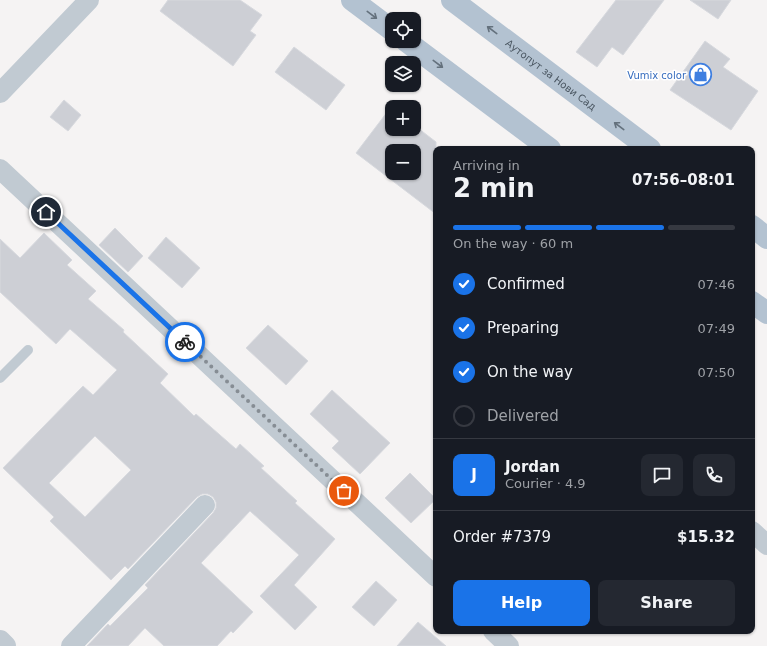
<!DOCTYPE html>
<meta charset="utf-8">
<style>
:root{--surface:#171b24;--page:#242831;--text:#f1f3f6;--muted:#9ea1a6;--line:#363941;--accent:#1a73e8}
body{margin:0;font-family:"DejaVu Sans",sans-serif;background:var(--page);color:var(--text);height:100vh;display:flex;flex-direction:column;font-size:15px;white-space:nowrap}
*{box-sizing:border-box;margin:0}
p{font-size:13px;color:var(--muted)}
.icon{flex:none;width:22px;height:22px;fill:none;stroke:currentColor;stroke-width:2;stroke-linecap:round;stroke-linejoin:round}
.map{position:relative;flex:1;overflow:hidden}
.details{position:absolute;left:433px;top:146px;width:322px;height:488px;display:flex;flex-direction:column;background:var(--surface);border-radius:8px;box-shadow:0 1px 3px #0004}
.details>*{flex:none}
.fabs{position:absolute;left:385px;top:12px;display:grid;gap:8px}
.fabs a{display:grid;place-items:center;width:36px;height:36px;border-radius:8px;background:var(--surface);box-shadow:0 1px 3px #0004;font-size:20px}
.pin{position:absolute;display:grid;place-items:center;width:34px;height:34px;color:#fff;margin:-17px;border:2px solid #fff;border-radius:50%;box-shadow:0 1px 4px #0007}
.courier{position:absolute;display:grid;place-items:center;width:40px;height:40px;margin:-20px;border:3px solid #1a73e8;border-radius:50%;background:#fff;color:#222;box-shadow:0 1px 5px #0007}
.head em{font-style:normal;font-weight:800}
.head div{display:flex;flex-direction:column-reverse}
.head{display:flex;align-items:center;justify-content:space-between;height:68px;padding:0 20px}
h1{font-size:26px;font-weight:800;line-height:30px}
.bar{display:grid;grid-template-columns:repeat(4,1fr);gap:6px 4px;align-content:center;height:48px;padding:0 20px}
.bar i{height:5px;border-radius:3px;background:var(--line)}
.bar .current{background:var(--accent)}
.bar p{grid-column:span 4}
.line{display:flex;align-items:center;gap:10px;padding:0 20px;border-top:1px solid var(--line)}
.line div{flex:1}
.round{display:grid;place-items:center;flex:none;width:42px;height:42px;border-radius:8px;background:var(--page)}
ol{padding:0 20px;list-style:none}
li{display:flex;align-items:center;gap:12px;height:44px}
li p{margin-inline-start:auto}
li .icon{padding:4px;border-radius:50%;background:var(--accent);color:#fff;stroke-width:4}
li:last-child{color:var(--muted)}
li i{width:22px;height:22px;border:2px solid var(--line);border-radius:50%}
.primary-button{display:flex;gap:8px;margin-top:auto;padding:8px 20px}
.primary-button a{flex:1;height:46px;border-radius:8px;background:var(--accent);color:#fff;font-size:16px;font-weight:800;line-height:46px;text-align:center}
.primary-button a+a{background:var(--page);color:var(--text)}
.map>svg:first-child{display:block}
.building{fill:#cdcfd5;stroke:#d7d9de;fill-rule:evenodd}
.lines{fill:none;stroke-linecap:round;stroke-linejoin:round}
.service{stroke:#c1cad2;stroke-width:10}
.minor{stroke:#c1cad2;stroke-width:20}
.tertiary{stroke:#c1cad2;stroke-width:22}
.primary{stroke:#b3c2d1;stroke-width:22}
.oneway{stroke:#64717d}
.done{stroke:#868d94;stroke-width:4;stroke-dasharray:0 7.2}
.route{stroke:#1a73e8;stroke-width:5}
.labels{text-anchor:middle;stroke-width:3;stroke-linejoin:round;paint-order:stroke}
.street-label{font-size:10px;fill:#4a5661;stroke:#fff}
.shop-label{font-size:10px;fill:#366cbe;stroke:#fff;text-anchor:end}
</style>
<div class="map">
<svg width="767" height="646" viewBox="0 0 767 646">
<rect width="100%" height="100%" fill="#f5f3f3"/>
<path class="building" d="M 168,0 L 240,0 L 262,15 L 250,31 L 256,35 L 233,66 L 160,11 Z
M 616,0 L 664,0 L 623,55 L 612,47 L 597,67 L 576,52 Z
M 690,0 L 731,0 L 718,19 Z
M 705,41 L 730,59 L 723,67 L 758,91 L 731,130 L 670,90 Z
M 294,47 L 345,85 L 326,110 L 275,72 Z
M 64,100 L 81,115 L 68,131 L 50,117 Z
M 391,107 L 392,129 L 414,129 L 414,125 L 436,142 L 436,214 L 356,153 ZM 392,151 L 414,151 L 414,173 L 392,173 Z
M 115,228 L 143,256 L 128,272 L 99,245 Z
M 44,233 L 72,260 L 67,265 L 96,291 L 88,299 L 124,330 L 123,332 L 168,374 L 160,383 L 194,416 L 196,414 L 236,449 L 240,444 L 264,466 L 261,468 L 297,501 L 295,503 L 335,539 L 294,585 L 317,607 L 295,630 L 260,596 L 299,555 L 250,511 L 201,563 L 253,612 L 233,633 L 231,631 L 217,646 L 164,646 L 145,628 L 128,646 L 87,646 L 108,624 L 110,626 L 148,588 L 145,585 L 213,513 L 216,508 L 216,502 L 213,497 L 208,494 L 202,494 L 197,497 L 128,569 L 125,566 L 111,580 L 50,521 L 54,517 L 3,468 L 83,386 L 93,395 L 117,370 L 70,329 L 56,344 L 0,292 L 0,239 L 20,258 ZM 95,436 L 131,470 L 85,517 L 49,483 Z
M 166,237 L 200,268 L 182,288 L 148,258 Z
M 268,325 L 308,361 L 286,385 L 246,348 Z
M 332,390 L 390,443 L 360,474 L 332,448 L 339,441 L 310,414 Z
M 410,473 L 436,499 L 411,523 L 385,498 Z
M 376,581 L 397,600 L 374,626 L 352,607 Z
M 418,622 L 446,646 L 397,646 Z"/>
<g class="lines">
<path class="service" d="M 0,378 L 28,350"/>
<path class="minor" d="M 0,93 L 89,0
M 0,169 L 436,577
M 752,531 L 767,545
M 493,631 L 509,646
M 71,646 L 205,505"/>
<path class="tertiary" d="M 0,641 L 5,646"/>
<g class="primary">
<path d="M 352,0 L 392,30"/>
<path id="s1" d="M 452,0 L 650,149"/>
<path d="M 406,41 L 550,149"/>
<path d="M 752,226 L 767,238"/>
<path d="M 752,302 L 767,313"/>
</g>
</g>
<defs><path id="oneway-shaft" d="M-6 0H5M1.5-3L5.5 0L1.5 3" fill="none" stroke-width="1.6" stroke-linecap="round" stroke-linejoin="round"/></defs>
<g class="oneway">
<use href="#oneway-shaft" transform="translate(372 15) rotate(37)"/>
<use href="#oneway-shaft" transform="translate(492 30) rotate(-143)"/>
<use href="#oneway-shaft" transform="translate(438 64) rotate(37)"/>
<use href="#oneway-shaft" transform="translate(619 126) rotate(-143)"/>
</g>
<g class="lines">
<path class="done" d="M 185,342 L 344,491"/>
<path class="route" d="M 46,212 L 185,342"/>
</g>
<defs>
<symbol id="shop-ring" viewBox="-11 -11 22 22"><circle r="9.5" fill="#fff" stroke="#3f7fe0" stroke-width="1.5"/><path d="M-5-2.5h2.3a2.7 3.5 0 0 1 5.4 0H5L5.5 6h-11ZM-1.5-2.5h3a1.5 2.3 0 0 0-3 0Z" fill="#3f7fe0"/></symbol>
</defs>
<g fill-rule="evenodd">
<use href="#shop-ring" x="688" y="62" width="25" height="25"/>
</g>
<g class="labels">
<g class="street-label">
<text dy="4" stroke="none"><textPath href="#s1" startOffset="124">Аутопут за Нови Сад</textPath></text>
</g>
<g class="shop-label">
<text x="686" y="79">Vumix color</text>
</g>
</g>
</svg>
<div class="fabs">
<a><svg class="icon" aria-label="locate" viewBox="0 0 24 24"><circle cx="12" cy="12" r="6"/><path d="M12 2v4M12 18v4M2 12h4M18 12h4"/></svg></a>
<a><svg class="icon" aria-label="layers" viewBox="0 0 24 24"><path d="M12 4l9 5-9 5-9-5zM3 14l9 5 9-5"/></svg></a>
<a>+</a>
<a>−</a>
</div>
<div class="pin" style="left:344px;top:491px;background:#ea580c"><svg class="icon" aria-label="bag" viewBox="0 0 24 24"><path d="M5 8h14l-1 12H6zM9 8a3 3 0 0 1 6 0"/></svg></div>
<div class="pin" style="left:46px;top:212px;background:#1f2937"><svg class="icon" aria-label="home" viewBox="0 0 24 24"><path d="M3 11l9-7 9 7M6 9v11h12V9"/></svg></div>
<div class="courier" style="left:185px;top:342px"><svg class="icon" aria-label="bike" viewBox="0 0 24 24"><circle cx="6" cy="16" r="4"/><circle cx="18" cy="16" r="4"/><path d="M6 16l4-8h5l3 8M10 8l3 8H6M13 5h3"/></svg></div>
<section class="details">
<div class="head"><div><h1>2 min</h1><p>Arriving in</p></div><em>07:56–08:01</em></div>
<div class="bar"><i class="current"></i><i class="current"></i><i class="current"></i><i></i><p>On the way · 60 m</p></div>
<ol>
<li><svg class="icon" aria-label="check" viewBox="0 0 24 24"><path d="M5 12l5 5 9-10"/></svg>Confirmed<p>07:46</p></li>
<li><svg class="icon" aria-label="check" viewBox="0 0 24 24"><path d="M5 12l5 5 9-10"/></svg>Preparing<p>07:49</p></li>
<li><svg class="icon" aria-label="check" viewBox="0 0 24 24"><path d="M5 12l5 5 9-10"/></svg>On the way<p>07:50</p></li>
<li><i></i>Delivered</li>
</ol>
<div class="line" style="height:72px"><b class="round" style="background:var(--accent);color:#fff">J</b><div><b>Jordan</b><p>Courier · 4.9</p></div><a class="round"><svg class="icon" aria-label="chat" viewBox="0 0 24 24"><path d="M4 5h16v11H9l-5 4z"/></svg></a><a class="round"><svg class="icon" aria-label="phone" viewBox="0 0 24 24"><path d="M5 4h4l2 5-3 2q2 4 5 5l2-3 5 2v4C11 20 4 13 5 4z"/></svg></a></div>
<div class="line" style="height:52px"><div>Order #7379</div><b>$15.32</b></div>
<div class="primary-button"><a>Help</a><a>Share</a></div>
</section>
</div>
